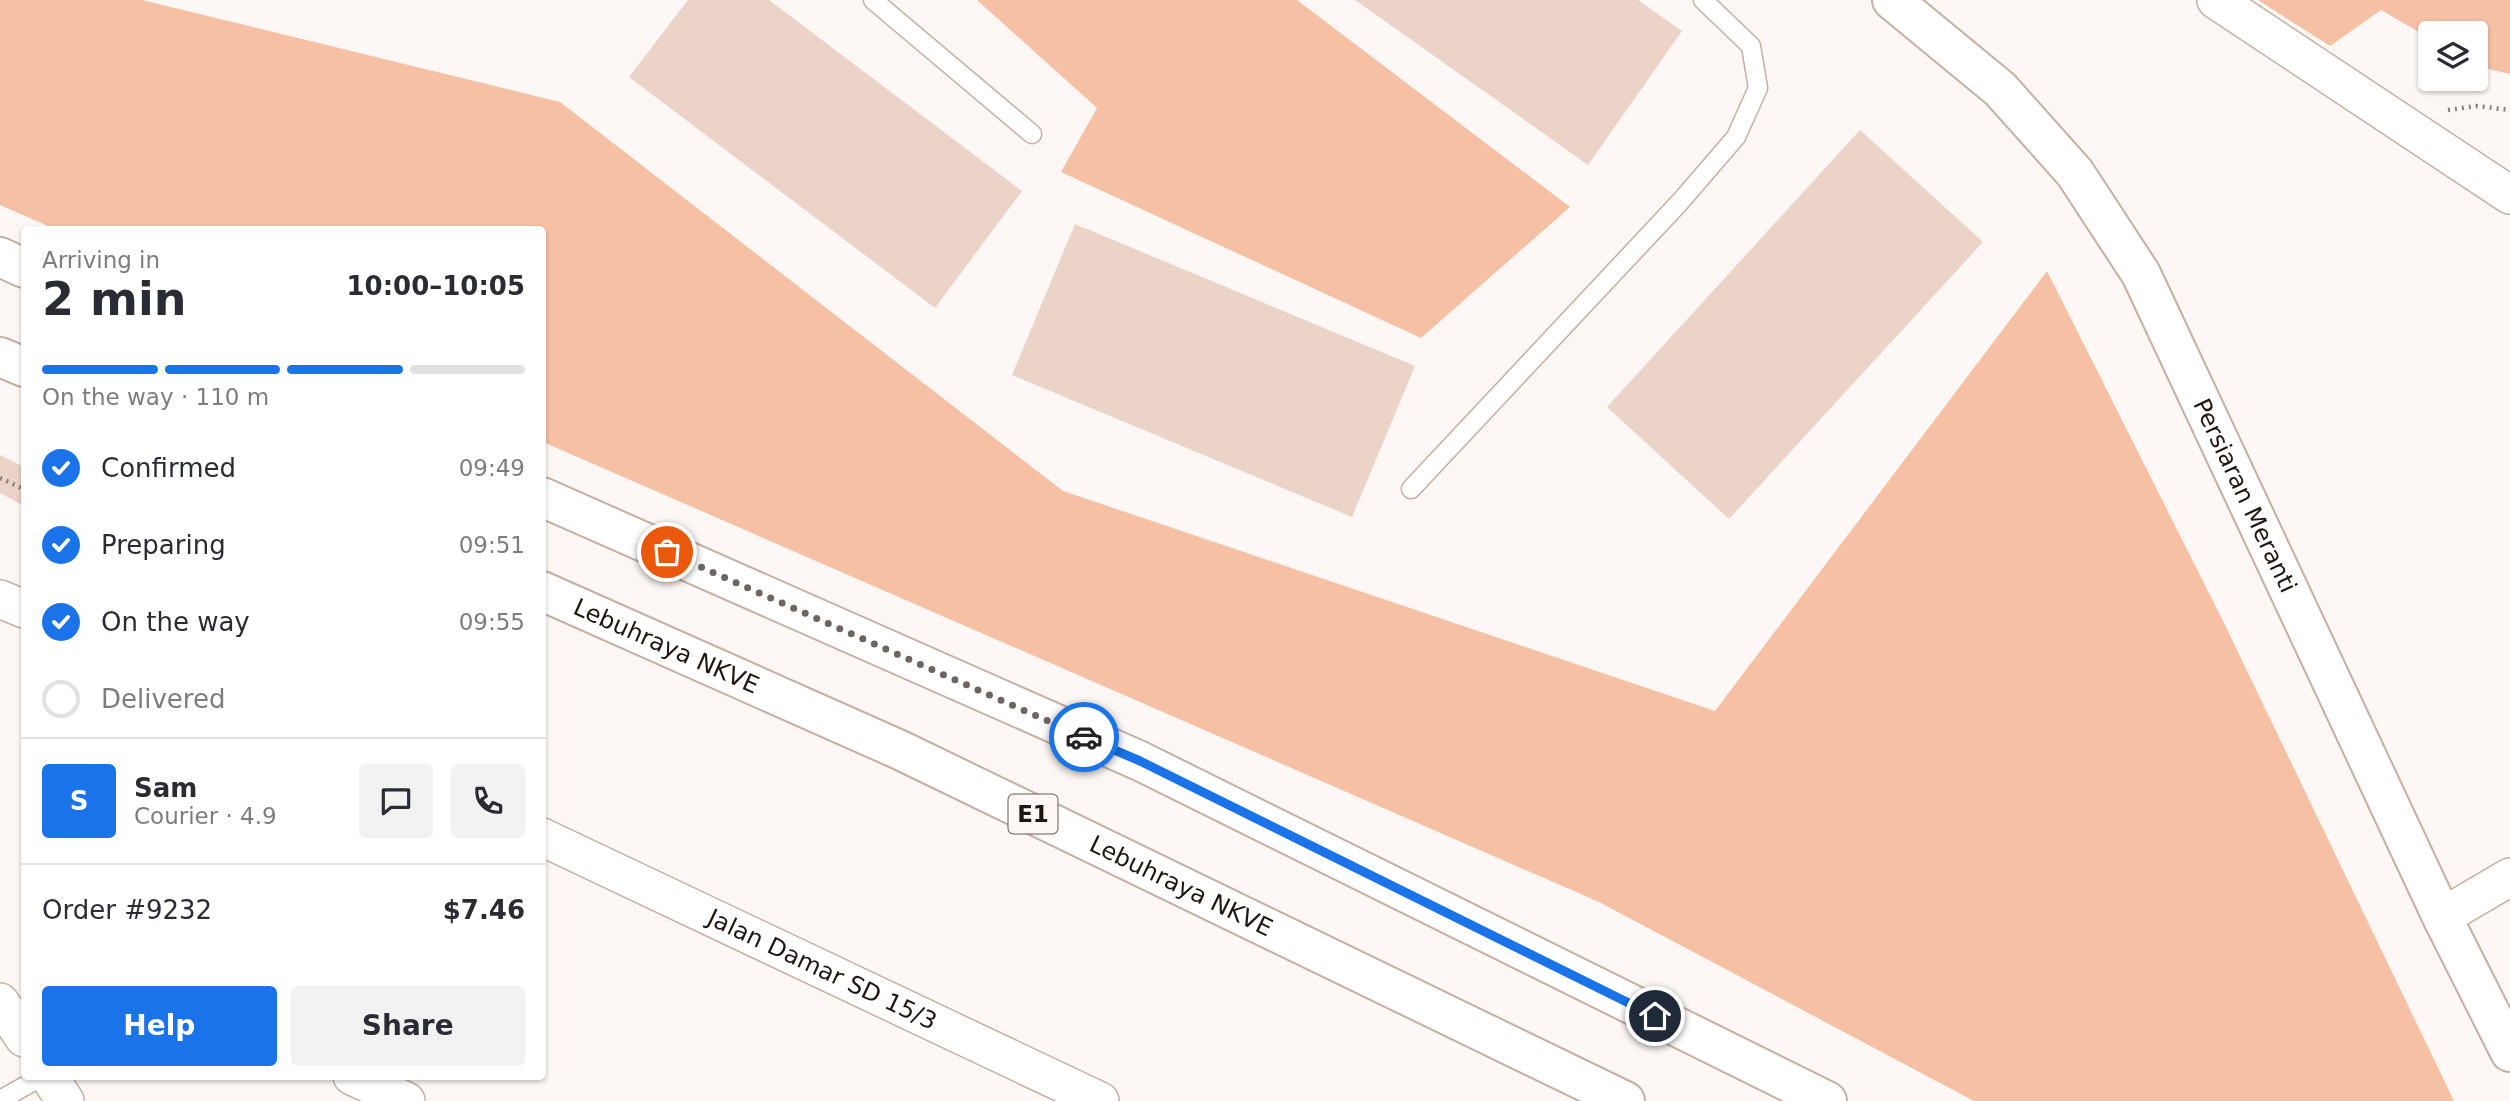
<!DOCTYPE html>
<meta charset="utf-8">
<style>
:root{--surface:#fff;--page:#f2f2f3;--text:#2b2b33;--muted:#7c7c81;--line:#e1e1e2;--accent:#1a73e8}
body{margin:0;font-family:"DejaVu Sans",sans-serif;background:var(--page);color:var(--text);height:100vh;display:flex;flex-direction:column;font-size:26px;white-space:nowrap}
*{box-sizing:border-box;margin:0}
p{font-size:23px;color:var(--muted)}
.icon{flex:none;width:38px;height:38px;fill:none;stroke:currentColor;stroke-width:2;stroke-linecap:round;stroke-linejoin:round}
.map{position:relative;flex:1;overflow:hidden}
.panel{position:absolute;left:21px;top:226px;width:525px;height:854px;display:flex;flex-direction:column;background:var(--surface);border-radius:7px;box-shadow:0 2px 5px #0004}
.panel>*{flex:none}
.controls{position:absolute;left:2418px;top:21px;display:grid;gap:14px}
.controls a{display:grid;place-items:center;width:70px;height:70px;border-radius:7px;background:var(--surface);box-shadow:0 2px 5px #0004;font-size:35px}
.pin{position:absolute;display:grid;place-items:center;width:60px;height:60px;color:#fff;margin:-30px;border:4px solid #fff;border-radius:50%;box-shadow:0 2px 7px #0007}
.courier{position:absolute;display:grid;place-items:center;width:70px;height:70px;margin:-35px;border:5px solid #1a73e8;border-radius:50%;background:#fff;color:#222;box-shadow:0 2px 9px #0007}
.headline em{font-style:normal;font-weight:700}
.headline div{display:flex;flex-direction:column-reverse}
.headline{display:flex;align-items:center;justify-content:space-between;height:119px;padding:0 21px}
h1{font-size:46px;font-weight:700;line-height:52px}
.bar{display:grid;grid-template-columns:repeat(4,1fr);gap:10px 7px;align-content:center;height:84px;padding:0 21px}
.bar i{height:9px;border-radius:5px;background:var(--line)}
.bar .selected{background:var(--accent)}
.bar p{grid-column:span 4}
.line{display:flex;align-items:center;gap:18px;padding:0 21px;border-top:2px solid var(--line)}
.line div{flex:1}
.round{display:grid;place-items:center;flex:none;width:74px;height:74px;border-radius:7px;background:var(--page)}
ol{padding:0 21px;list-style:none}
li{display:flex;align-items:center;gap:21px;height:77px}
li p{margin-inline-start:auto}
li .icon{padding:7px;border-radius:50%;background:var(--accent);color:#fff;stroke-width:4}
li:last-child{color:var(--muted)}
li i{width:38px;height:38px;border:4px solid var(--line);border-radius:50%}
.action{display:flex;gap:14px;margin-top:auto;padding:14px 21px}
.action a{flex:1;height:80px;border-radius:7px;background:var(--accent);color:#fff;font-size:28px;font-weight:700;line-height:80px;text-align:center}
.action a+a{background:var(--page);color:var(--text)}
.map>svg:first-child{display:block}
.green{fill:#f6c0a4}
.building{fill:#ebd3c7}
.lines{fill:none;stroke-linecap:round;stroke-linejoin:round}
.lane-casing{stroke:#c6aea2;stroke-width:21}
.street-casing{stroke:#c6aea2;stroke-width:40}
.secondary-casing{stroke:#c6aea2;stroke-width:42}
.highway-casing{stroke:#c6aea2;stroke-width:42}
.path{stroke:#87807c;stroke-width:4.5;stroke-dasharray:2 5;stroke-linecap:butt}
.lane{stroke:#fff;stroke-width:18}
.street{stroke:#fff;stroke-width:37}
.secondary{stroke:#fff;stroke-width:38}
.highway{stroke:#fff;stroke-width:38}
.done{stroke:#6d6561;stroke-width:7;stroke-dasharray:0 12.6}
.route{stroke:#1a73e8;stroke-width:9}
.labels{text-anchor:middle;stroke-width:7;stroke-linejoin:round;paint-order:stroke}
.shield{fill:#fdf8f5;stroke:#625a56;stroke-width:2}
.shield-label{font-size:23px;font-weight:bold;fill:#1f1612}
.street-label{font-size:24px;fill:#1f1612;stroke:#fdf8f5}
</style>
<div class="map">
<svg width="2510" height="1101" viewBox="0 0 2510 1101">
<rect width="100%" height="100%" fill="#fdf8f5"/>
<path class="green" d="M 0,0 L 142,0 L 560,102 L 1063,491 L 1715,711 L 2047,271 L 2224,623 L 2454,1101 L 1974,1101 L 1599,902 L 543,442 L 542,229 L 55,229 L 0,205 Z
M 977,0 L 1297,0 L 1570,207 L 1421,338 L 1061,172 L 1097,108 Z
M 2258,0 L 2510,0 L 2510,74 L 2476,66 L 2476,33 L 2431,33 L 2431,39 L 2381,10 L 2330,46 Z"/>
<path class="building" d="M 688,0 L 769,0 L 1022,191 L 935,308 L 629,77 Z
M 1355,0 L 1638,0 L 1682,31 L 1588,165 Z
M 1860,130 L 1983,242 L 1729,519 L 1607,407 Z
M 1075,224 L 1415,366 L 1352,517 L 1012,375 Z
M 0,455 L 24,467 L 24,506 L 0,493 Z"/>
<g class="lines">
<defs>
<path id="lane" d="M 873,0 L 1032,134
M 1411,489 L 1680,202 L 1736,137 L 1758,88 L 1751,46 L 1703,0
M 0,1100 L 43,1076"/>
<g id="street">
<path d="M 2216,0 L 2510,195"/>
<path d="M 0,599 L 24,609"/>
<path id="s1" d="M 542,837 L 1100,1101"/>
<path d="M 2442,917 L 2510,877"/>
<path d="M 0,1002 L 24,1038"/>
<path d="M 49,1076 L 65,1101"/>
<path d="M 352,1076 L 406,1101"/>
</g>
<g id="secondary">
<path id="s2" d="M 1892,0 L 2000,89 L 2075,173 L 2141,274 L 2442,917 L 2510,1052"/>
</g>
<g id="highway">
<path d="M 0,257 L 24,268"/>
<path d="M 0,357 L 24,367"/>
<path d="M 542,497 L 1140,761 L 1827,1101"/>
<path id="s3" d="M 542,591 L 900,750 L 1625,1101"/>
</g>
</defs>
<use href="#lane" class="lane-casing"/>
<use href="#street" class="street-casing"/>
<use href="#secondary" class="secondary-casing"/>
<use href="#highway" class="highway-casing"/>
<path class="path" d="M 2448,110 L 2476,106 L 2510,110
M 0,478 L 24,489"/>
<use href="#lane" class="lane"/>
<use href="#street" class="street"/>
<use href="#secondary" class="secondary"/>
<use href="#highway" class="highway"/>
</g>
<g class="lines">
<path class="done" d="M 667,552 L 1084,737"/>
<path class="route" d="M 1084,737 L 1140,761 L 1655,1016"/>
</g>
<g class="labels">
<rect class="shield" x="1008.5" y="794.5" width="49" height="39" rx="5"/>
<g class="shield-label">
<text x="1033" y="822">E1</text>
</g>
<g class="street-label">
<text dy="8" stroke="none"><textPath href="#s2" startOffset="618">Persiaran Meranti</textPath></text>
<text dy="8" stroke="none"><textPath href="#s3" startOffset="136">Lebuhraya NKVE</textPath></text>
<text dy="8" stroke="none"><textPath href="#s3" startOffset="704">Lebuhraya NKVE</textPath></text>
<text dy="8" stroke="none"><textPath href="#s1" startOffset="310">Jalan Damar SD 15/3</textPath></text>
</g>
</g>
</svg>
<div class="controls">
<a><svg class="icon" aria-label="layers" viewBox="0 0 24 24"><path d="M12 4l9 5-9 5-9-5zM3 14l9 5 9-5"/></svg></a>
</div>
<div class="pin" style="left:667px;top:552px;background:#ea580c"><svg class="icon" aria-label="bag" viewBox="0 0 24 24"><path d="M5 8h14l-1 12H6zM9 8a3 3 0 0 1 6 0"/></svg></div>
<div class="pin" style="left:1655px;top:1016px;background:#1f2937"><svg class="icon" aria-label="home" viewBox="0 0 24 24"><path d="M3 11l9-7 9 7M6 9v11h12V9"/></svg></div>
<div class="courier" style="left:1084px;top:737px"><svg class="icon" aria-label="car" viewBox="0 0 24 24"><path d="M5 17H2v-5l4-1 3-4h7l3 4 3 1v5h-3M9 17h6M6 11h13"/><circle cx="7" cy="17" r="2"/><circle cx="17" cy="17" r="2"/></svg></div>
<section class="panel">
<div class="headline"><div><h1>2 min</h1><p>Arriving in</p></div><em>10:00–10:05</em></div>
<div class="bar"><i class="selected"></i><i class="selected"></i><i class="selected"></i><i></i><p>On the way · 110 m</p></div>
<ol>
<li><svg class="icon" aria-label="check" viewBox="0 0 24 24"><path d="M5 12l5 5 9-10"/></svg>Confirmed<p>09:49</p></li>
<li><svg class="icon" aria-label="check" viewBox="0 0 24 24"><path d="M5 12l5 5 9-10"/></svg>Preparing<p>09:51</p></li>
<li><svg class="icon" aria-label="check" viewBox="0 0 24 24"><path d="M5 12l5 5 9-10"/></svg>On the way<p>09:55</p></li>
<li><i></i>Delivered</li>
</ol>
<div class="line" style="height:126px"><b class="round" style="background:var(--accent);color:#fff">S</b><div><b>Sam</b><p>Courier · 4.9</p></div><a class="round"><svg class="icon" aria-label="chat" viewBox="0 0 24 24"><path d="M4 5h16v11H9l-5 4z"/></svg></a><a class="round"><svg class="icon" aria-label="phone" viewBox="0 0 24 24"><path d="M5 4h4l2 5-3 2q2 4 5 5l2-3 5 2v4C11 20 4 13 5 4z"/></svg></a></div>
<div class="line" style="height:91px"><div>Order #9232</div><b>$7.46</b></div>
<div class="action"><a>Help</a><a>Share</a></div>
</section>
</div>
